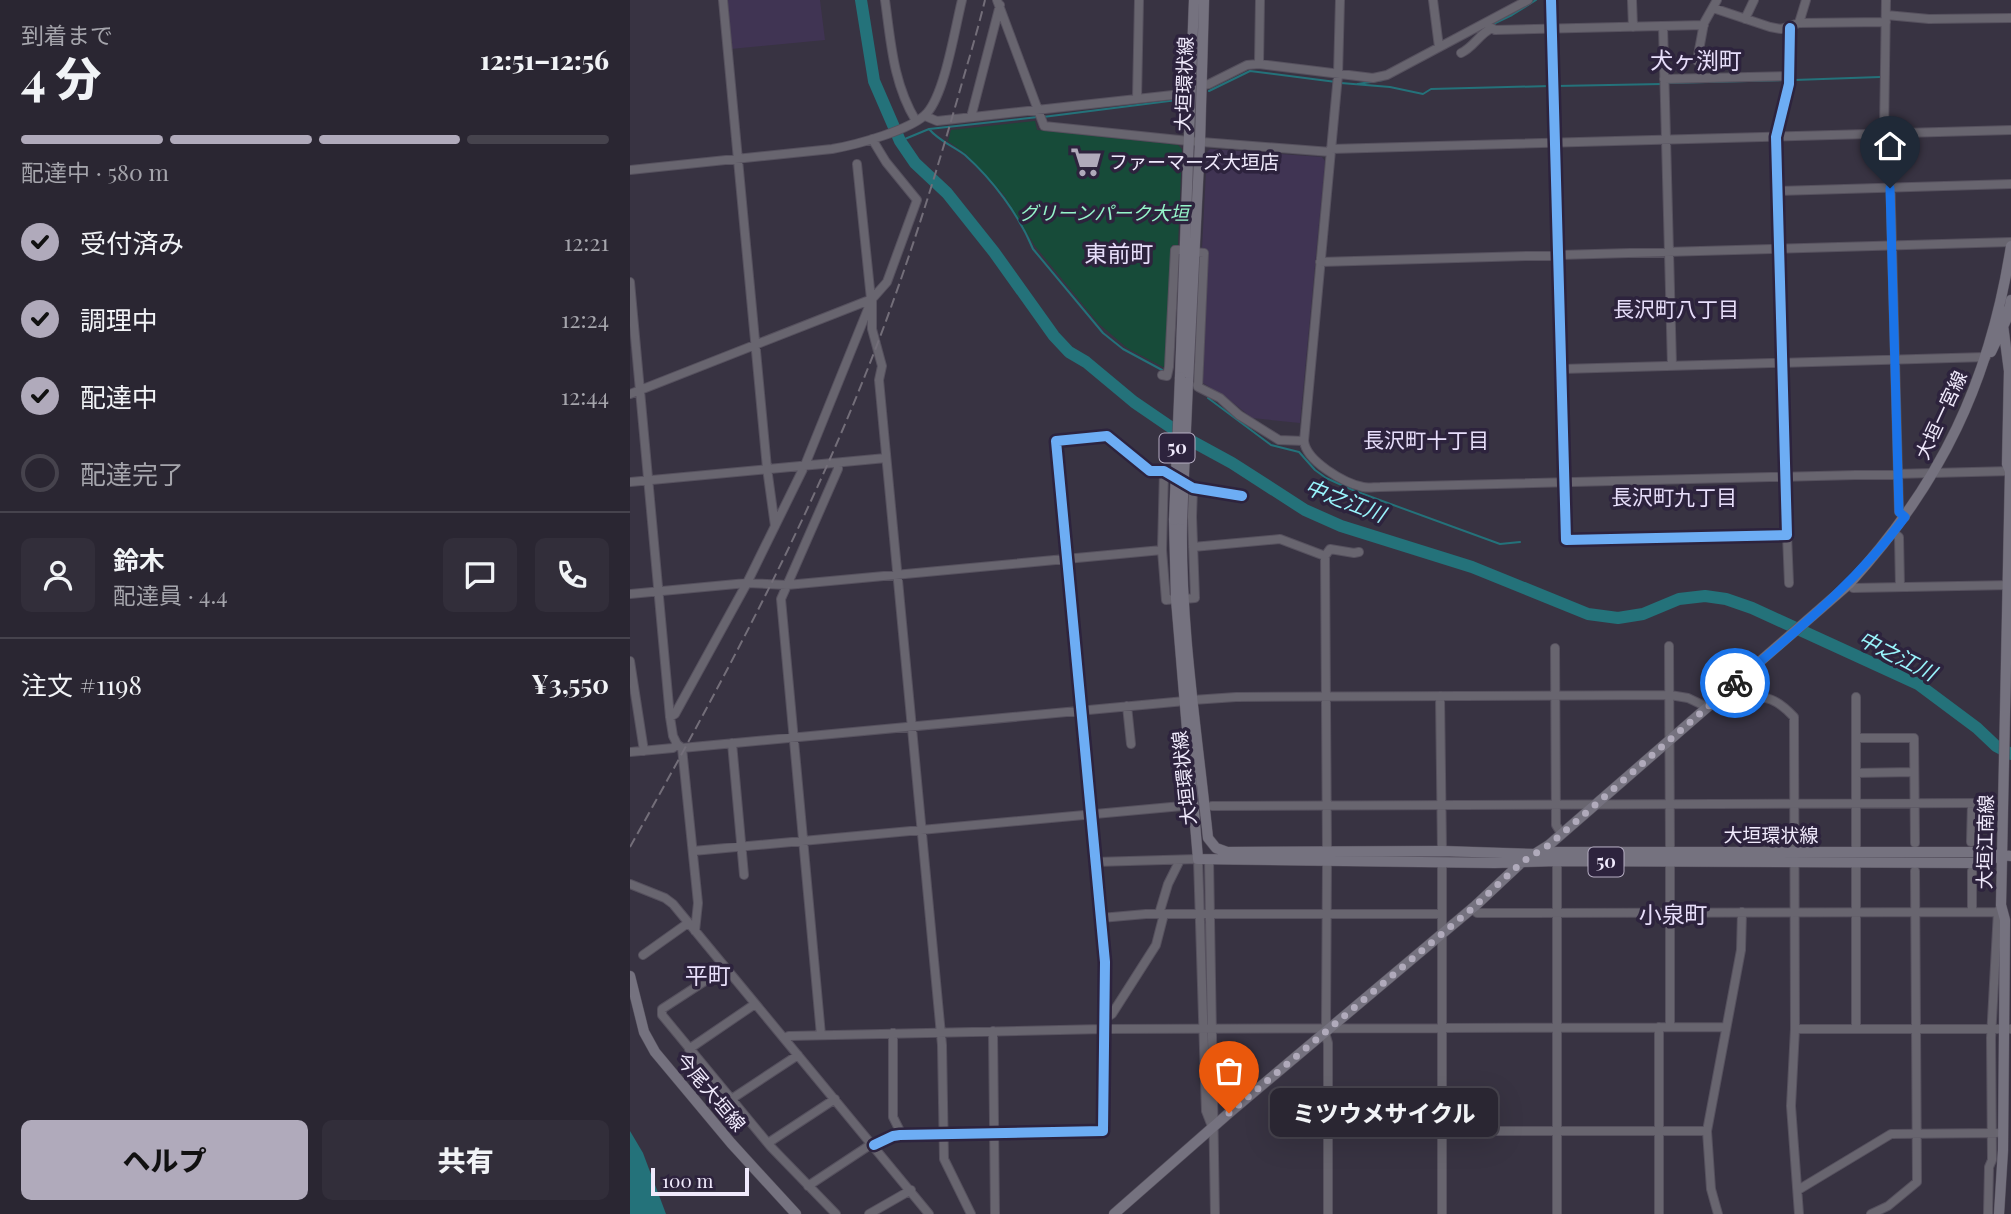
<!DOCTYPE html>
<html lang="ja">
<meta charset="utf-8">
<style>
:root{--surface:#2a2632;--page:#322e3a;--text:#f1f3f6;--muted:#a5a5ac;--line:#46434d;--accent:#b0aabb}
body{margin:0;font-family:"Playfair Display","Noto Sans JP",serif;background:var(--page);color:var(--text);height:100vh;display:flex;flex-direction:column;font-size:26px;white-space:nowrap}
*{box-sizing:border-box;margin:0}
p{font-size:23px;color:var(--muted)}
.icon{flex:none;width:38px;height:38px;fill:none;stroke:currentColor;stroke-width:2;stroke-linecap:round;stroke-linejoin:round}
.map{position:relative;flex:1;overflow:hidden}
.side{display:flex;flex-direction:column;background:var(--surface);width:630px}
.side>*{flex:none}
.scale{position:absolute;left:21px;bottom:18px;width:98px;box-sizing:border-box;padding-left:7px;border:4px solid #f0eafc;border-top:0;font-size:19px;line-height:24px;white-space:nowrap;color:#f0eafc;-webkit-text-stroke:5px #2d233d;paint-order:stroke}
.pin{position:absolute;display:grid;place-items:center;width:60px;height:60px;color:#fff;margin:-72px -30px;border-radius:50% 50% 50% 0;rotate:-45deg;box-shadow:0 0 7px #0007}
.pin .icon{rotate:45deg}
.courier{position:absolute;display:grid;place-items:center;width:70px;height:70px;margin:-35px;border:5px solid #1a73e8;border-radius:50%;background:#fff;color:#222;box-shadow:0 2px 9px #0007}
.bubble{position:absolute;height:49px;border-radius:10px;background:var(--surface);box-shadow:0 7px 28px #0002,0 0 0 2px var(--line);font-size:23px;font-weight:800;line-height:49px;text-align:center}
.overview em{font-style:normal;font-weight:800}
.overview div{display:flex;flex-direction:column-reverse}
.overview{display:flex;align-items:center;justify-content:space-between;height:119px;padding:0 21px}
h1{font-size:46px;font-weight:800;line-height:52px}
.bar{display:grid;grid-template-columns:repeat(4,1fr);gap:10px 7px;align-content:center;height:84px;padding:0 21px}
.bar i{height:9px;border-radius:5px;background:var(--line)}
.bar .selected{background:var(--accent)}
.bar p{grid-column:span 4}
.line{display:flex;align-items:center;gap:18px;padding:0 21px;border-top:2px solid var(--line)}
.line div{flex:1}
.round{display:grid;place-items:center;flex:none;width:74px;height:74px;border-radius:10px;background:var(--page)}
ol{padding:0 21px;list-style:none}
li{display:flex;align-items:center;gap:21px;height:77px}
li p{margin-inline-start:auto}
li .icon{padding:7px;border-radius:50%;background:var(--accent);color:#111;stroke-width:4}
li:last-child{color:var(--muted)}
li i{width:38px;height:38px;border:4px solid var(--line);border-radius:50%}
.action{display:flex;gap:14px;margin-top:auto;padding:14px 21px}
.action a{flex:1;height:80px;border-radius:10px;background:var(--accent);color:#111;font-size:28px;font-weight:800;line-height:80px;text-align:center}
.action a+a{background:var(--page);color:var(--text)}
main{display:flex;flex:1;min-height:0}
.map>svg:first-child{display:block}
.built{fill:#403453}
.green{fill:#174b39}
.water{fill:#24727a}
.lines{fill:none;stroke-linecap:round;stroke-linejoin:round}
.stream{stroke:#24727a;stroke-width:2}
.river{stroke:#24727a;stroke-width:12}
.minor-casing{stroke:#56515e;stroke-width:10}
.major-casing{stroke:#56515e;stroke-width:11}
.minor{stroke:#68656f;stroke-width:8}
.major{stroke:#75727f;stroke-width:10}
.rail{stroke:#736e79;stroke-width:2;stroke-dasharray:10 5;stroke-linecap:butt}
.major-bridge-casing{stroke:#56515e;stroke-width:11;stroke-linecap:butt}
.major-bridge{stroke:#75727f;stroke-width:10}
.cycleway-casing{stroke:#2d233d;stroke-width:15}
.cycleway{stroke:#6dadf4;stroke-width:10}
.done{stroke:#b0aabb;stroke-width:7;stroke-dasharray:0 12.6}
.route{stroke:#1a73e8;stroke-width:9}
.labels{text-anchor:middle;stroke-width:7;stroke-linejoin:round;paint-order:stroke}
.shield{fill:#2d233d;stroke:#b6aec3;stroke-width:2}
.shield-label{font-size:18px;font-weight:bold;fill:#f0eafc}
.street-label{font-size:19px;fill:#f0eafc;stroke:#2d233d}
.poi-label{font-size:19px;fill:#f0eafc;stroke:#2d233d;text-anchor:start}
.park-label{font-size:19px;font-style:italic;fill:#95f5ca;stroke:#2d233d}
.neighbourhood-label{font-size:21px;fill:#e7defa;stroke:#2d233d}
.water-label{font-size:21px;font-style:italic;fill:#99f4fc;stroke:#2d233d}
.quarter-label{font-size:23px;fill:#e7defa;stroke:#2d233d}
</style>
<main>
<section class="side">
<div class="overview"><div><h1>4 分</h1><p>到着まで</p></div><em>12:51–12:56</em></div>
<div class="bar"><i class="selected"></i><i class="selected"></i><i class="selected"></i><i></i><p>配達中 · 580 m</p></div>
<ol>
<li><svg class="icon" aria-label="check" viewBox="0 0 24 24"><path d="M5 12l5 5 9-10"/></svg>受付済み<p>12:21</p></li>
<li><svg class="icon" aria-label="check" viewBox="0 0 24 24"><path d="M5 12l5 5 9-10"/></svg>調理中<p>12:24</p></li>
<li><svg class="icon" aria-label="check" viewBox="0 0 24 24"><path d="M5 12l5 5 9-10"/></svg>配達中<p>12:44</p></li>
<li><i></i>配達完了</li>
</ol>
<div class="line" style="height:126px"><a class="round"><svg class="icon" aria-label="person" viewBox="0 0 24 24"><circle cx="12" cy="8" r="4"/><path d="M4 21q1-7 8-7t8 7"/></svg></a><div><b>鈴木</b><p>配達員 · 4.4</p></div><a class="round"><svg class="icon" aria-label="chat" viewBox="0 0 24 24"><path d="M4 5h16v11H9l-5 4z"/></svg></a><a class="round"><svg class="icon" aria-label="phone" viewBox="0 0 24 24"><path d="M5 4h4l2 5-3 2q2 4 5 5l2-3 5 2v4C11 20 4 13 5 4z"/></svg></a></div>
<div class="line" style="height:91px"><div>注文 #1198</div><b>¥3,550</b></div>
<div class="action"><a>ヘルプ</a><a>共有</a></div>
</section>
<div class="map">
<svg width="1381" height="1214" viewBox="0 0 1381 1214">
<rect width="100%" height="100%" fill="#383342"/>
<path class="built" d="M 97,0 L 190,0 L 195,40 L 101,49 Z
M 580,149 L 692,157 L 695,161 L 670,423 L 622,418 L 597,398 L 573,383 L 577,249 L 572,249 L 577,152 Z"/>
<path class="green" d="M 405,121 L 407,130 L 548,145 L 552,149 L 548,245 L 542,245 L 537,369 L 497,348 L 468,323 L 405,246 L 374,195 L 336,154 L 318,141 L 321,130 Z"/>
<path class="water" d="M 0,1131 L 13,1153 L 36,1214 L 0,1214 Z"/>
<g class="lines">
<path class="stream" d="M 861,25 L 882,15 L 906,0
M 1164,80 L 1250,77
M 711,83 L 760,87 L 793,94 L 801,89 L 920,86
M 1038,83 L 1155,80
M 728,84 L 753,80
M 926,86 L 1032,84
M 579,91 L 620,71 L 706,82
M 413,117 L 555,99
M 299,129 C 309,141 323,146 335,155 C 363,180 389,215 403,249 L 473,333 L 493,349 L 532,370
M 270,141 L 299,129 L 408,117
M 578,398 L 641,445 L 669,452 L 685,470 L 696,478 L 725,491 L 870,544 L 890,542"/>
<path class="river" d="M 231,0 L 244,81 L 270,141 L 285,163 L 317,193 L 364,252 L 424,336 L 439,352 L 456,362 L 504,402 L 558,439 L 602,463 L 675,510 L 711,526 L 842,567 L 958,614 L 988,618 L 1013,614 L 1049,599 L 1075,596 L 1096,599 L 1122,608 L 1288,684 L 1347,728 L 1366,746 L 1381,754"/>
<defs>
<path id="minor" d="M 93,0 L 137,468 L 145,526
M 255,0 C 261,43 263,83 286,121
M 367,0 L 414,126 L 559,141 L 701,152
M 803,0 L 809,47
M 921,0 L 936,540 L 1157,535 L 1146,137 L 1159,84 L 1160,28
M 1002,0 L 1003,27
M 1083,8 L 1140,27 L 1151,29 L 1169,23 L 1176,0
M 1256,15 L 1299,19 L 1381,18
M 1115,19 L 1124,0
M 1169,23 L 1256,22
M 1033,26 L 1042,366
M 831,53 C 844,47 849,34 862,28 L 865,30 L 1074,25
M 1067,61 L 1074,23 L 1087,0
M 629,64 L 630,0
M 1034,79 L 1160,76
M 573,85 L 579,84 L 617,65 L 629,64 L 743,78 L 757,75 L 898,0
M 507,99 L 509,0
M 295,116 L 307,121 L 561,93
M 341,117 L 370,5
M 1254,133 L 1256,0
M 1259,133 L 1269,512 L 1275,517
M 701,149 L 1381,130
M 227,164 L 241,299
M 0,170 L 202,149 C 225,145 282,130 297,113 C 315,93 325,28 332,0
M 1147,191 L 1381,184
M 564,252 L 574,253 L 568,387 L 567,385
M 690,262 L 1381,242
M 0,282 L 40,717 L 43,736 L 47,744 L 52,748 L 555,701
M 242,299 L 242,329 L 252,366 L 249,380 L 312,1045 L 314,1159 L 341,1214
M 932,369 L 1356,357
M 532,375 L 537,376 L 539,367 L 545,250 L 555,250
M 568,387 L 590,398 L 609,415 L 649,440 L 674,441 L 708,75 L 710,0
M 0,394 L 242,299
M 674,441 C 676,461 714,483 733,487 C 738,488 744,487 750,487 L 1381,471
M 0,482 L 256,458
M 1263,532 L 1269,537 L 1270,587
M 1157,535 L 1159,583
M 563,547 L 650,539 L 695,556 L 700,549 L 724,553 L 729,552
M 695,556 L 697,853
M 1219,584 L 1223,588 L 1381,585
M 0,594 L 117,583 L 157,585 L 532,550
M 554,599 L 565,598 L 562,517 L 563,488 L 612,496
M 1039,646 L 1040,853
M 925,648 L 926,825 L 931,833
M 0,661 L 14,751
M 1094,692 C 1126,703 1135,686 1164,717 L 1165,1029 L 1161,1106 L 1169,1214
M 810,696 L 812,851
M 1226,697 L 1226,852
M 563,700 L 606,697 L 1040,695 L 1058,698 L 1077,707
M 497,706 L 501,744
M 40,717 L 45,714 L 117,583 L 175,465 L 242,299 L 257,282 L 287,200 L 256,162 L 242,139
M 1226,738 L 1284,738 L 1285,843
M 102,743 L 114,875
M 52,748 L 68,903 L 65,931
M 0,752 L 43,748 L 47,744
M 1226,773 L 1284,772
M 582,806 L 1360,803
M 1341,842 L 1342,804
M 63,851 L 563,805
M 579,860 L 585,1214
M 927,861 L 927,1214
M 1040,861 L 1040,1027
M 465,862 L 568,859 L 576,1111 L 583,1129
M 812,862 L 812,1214
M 1226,862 L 1226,1028
M 1342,871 L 1342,912
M 0,884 L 35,898 L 43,904 L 299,1214
M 842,908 L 847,913 L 1367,912
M 529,914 L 538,884 L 550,860
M 471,918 L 516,914 L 811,914
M 13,955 L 58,923
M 95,968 L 32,1009 L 32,1015 L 141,1147 L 206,1214
M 474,1019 L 482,1014 L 526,945 L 534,914
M 696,1027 L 697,861
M 1165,1029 L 1381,1029
M 363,1031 L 365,1214
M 263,1033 L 263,1117 L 272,1135
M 695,1033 L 698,1043 L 698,1214
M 191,1035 L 151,599 L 208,469 L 208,463
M 154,1038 L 159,1036 L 473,1029 L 1096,1027
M 59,1049 L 125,1004
M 100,1100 L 168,1055
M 698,1131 L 1077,1131
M 138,1143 L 205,1099
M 244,1145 L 263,1136 L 270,1135 L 473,1131 L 475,962 L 426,441 L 477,436 L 520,471 L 534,471 L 532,550 L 536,600 L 546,599
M 178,1186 L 243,1143
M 1168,1190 L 1261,1134 L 1366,1133
M 239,1214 L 281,1190
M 1029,1214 L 1029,1027
M 1088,1214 L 1081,1189 L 1077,1131 L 1111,950 L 1112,912
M 1241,1214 L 1258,1206 L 1287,1182 L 1285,871
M 1358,1214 L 1359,1167 L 1362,1160 L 1361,1038 L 1368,911"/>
<path id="major" d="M 1361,352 L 1378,316 L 1381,300
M 550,377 L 564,0
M 558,382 L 570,142 L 574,0
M 544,520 L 546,599 L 568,859 L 865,863 L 927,861 L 1348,863 L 1372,856
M 552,520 C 550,626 567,732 578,838 L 586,848 L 597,852 L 812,851 L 905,854 L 927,852 L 1348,852 L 1381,856
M 0,976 L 14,1032 L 25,1052 L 101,1143 L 166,1214
M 484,1214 L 599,1113 L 845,906 L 892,862 L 919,845 L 1219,584 C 1311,484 1360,381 1381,246
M 1369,1214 L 1373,1150 L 1375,920 L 1371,905 L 1380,471 L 1377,464 L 1379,371 L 1371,310"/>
</defs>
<use href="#minor" class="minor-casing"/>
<use href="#major" class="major-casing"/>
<use href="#minor" class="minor"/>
<use href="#major" class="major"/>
<path class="rail" d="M 0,847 C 86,694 171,537 236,373 C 272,283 301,191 328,97 C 337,65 347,33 355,0"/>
<defs>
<path id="major-bridge" d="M 544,520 L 550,377
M 552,520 L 558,382"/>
</defs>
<use href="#major-bridge" class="major-bridge-casing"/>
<use href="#major-bridge" class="major-bridge"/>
<defs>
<path id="cycleway" d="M 921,0 L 936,540 L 1157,535 L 1146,137 L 1159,84 L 1160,28
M 244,1145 L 263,1136 L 270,1135 L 473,1131 L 475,962 L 426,441 L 477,436 L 520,471 L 534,471 L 563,488 L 612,496"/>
</defs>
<use href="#cycleway" class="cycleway-casing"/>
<use href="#cycleway" class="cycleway"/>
</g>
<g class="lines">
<path class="done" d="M 599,1113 L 845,906 L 892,862 L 919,845 L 1105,683"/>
<path class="route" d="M 1105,683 C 1166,631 1227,582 1275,517 L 1269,512 L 1260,188"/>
</g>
<defs>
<symbol id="supermarket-bare" viewBox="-9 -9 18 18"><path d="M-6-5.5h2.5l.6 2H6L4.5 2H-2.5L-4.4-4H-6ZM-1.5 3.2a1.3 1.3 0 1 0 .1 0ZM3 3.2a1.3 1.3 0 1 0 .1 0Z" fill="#b0aabb" stroke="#2d233d" stroke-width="2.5" paint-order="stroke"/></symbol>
</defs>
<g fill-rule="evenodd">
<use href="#supermarket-bare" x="434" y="140" width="44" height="44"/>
</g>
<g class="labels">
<g class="shield">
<rect x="529.5" y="433.5" width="35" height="29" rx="5"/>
<rect x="958.5" y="847.5" width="35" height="29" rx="5"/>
</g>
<g class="shield-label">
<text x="547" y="454">50</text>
<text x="976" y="868">50</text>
</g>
<g class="street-label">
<text transform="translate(554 84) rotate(-88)" y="7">大垣環状線</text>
<text transform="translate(1311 415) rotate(-65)" y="7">大垣一宮線</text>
<text transform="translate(554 778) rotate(-96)" y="7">大垣環状線</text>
<text x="1141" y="842">大垣環状線</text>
<text transform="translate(1355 842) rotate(-89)" y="7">大垣江南線</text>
<text transform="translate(81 1092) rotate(50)" y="7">今尾大垣線</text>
</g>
<g class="poi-label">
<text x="479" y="169">ファーマーズ大垣店</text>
</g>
<g class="park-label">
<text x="474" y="220">グリーンパーク大垣</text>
</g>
<g class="neighbourhood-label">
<text x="1046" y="317">長沢町八丁目</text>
<text x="796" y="448">長沢町十丁目</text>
<text x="1044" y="505">長沢町九丁目</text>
</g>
<g class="water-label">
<text transform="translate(715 501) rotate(21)" y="7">中之江川</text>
<text transform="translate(1267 656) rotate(27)" y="7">中之江川</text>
</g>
<g class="quarter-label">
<text x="1066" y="69">犬ヶ渕町</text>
<text x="489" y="262">東前町</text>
<text x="1043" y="923">小泉町</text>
<text x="78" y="984">平町</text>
</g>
</g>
</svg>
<div class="scale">100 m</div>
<div class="pin" style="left:599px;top:1113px;background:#ea580c"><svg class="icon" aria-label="bag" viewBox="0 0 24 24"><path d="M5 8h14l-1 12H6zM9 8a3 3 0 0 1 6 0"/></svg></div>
<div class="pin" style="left:1260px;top:188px;background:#1f2937"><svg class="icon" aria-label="home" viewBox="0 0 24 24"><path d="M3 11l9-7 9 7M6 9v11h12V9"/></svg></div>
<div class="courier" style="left:1105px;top:683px"><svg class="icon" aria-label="bike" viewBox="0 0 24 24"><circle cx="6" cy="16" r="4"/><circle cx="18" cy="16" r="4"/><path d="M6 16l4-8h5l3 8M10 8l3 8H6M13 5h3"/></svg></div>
<div class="bubble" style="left:640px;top:1088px;width:228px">ミツウメサイクル</div>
</div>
</main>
